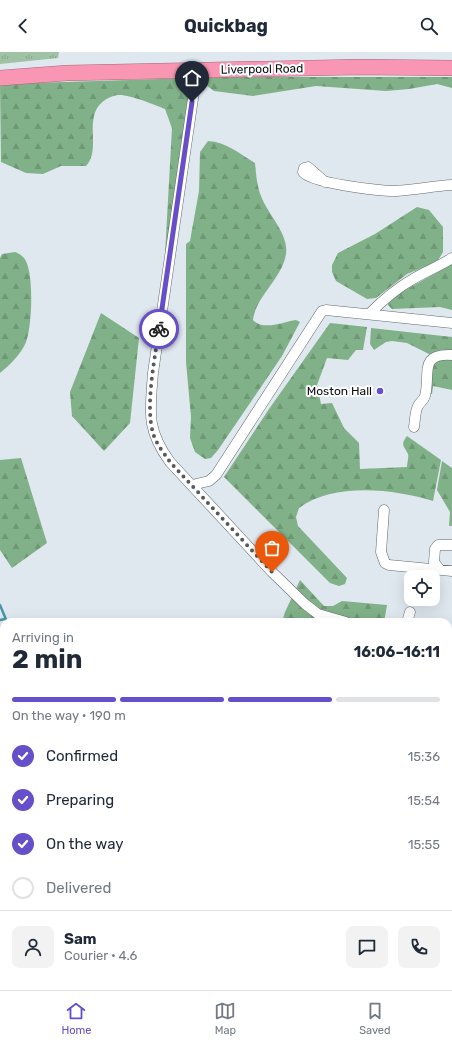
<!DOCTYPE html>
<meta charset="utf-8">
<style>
:root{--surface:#fff;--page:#f2f2f3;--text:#1f2937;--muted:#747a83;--line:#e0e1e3;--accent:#664fc8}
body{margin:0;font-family:Rubik,sans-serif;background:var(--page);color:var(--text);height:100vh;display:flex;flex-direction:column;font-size:15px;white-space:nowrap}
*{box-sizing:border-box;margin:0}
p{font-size:13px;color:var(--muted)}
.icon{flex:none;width:22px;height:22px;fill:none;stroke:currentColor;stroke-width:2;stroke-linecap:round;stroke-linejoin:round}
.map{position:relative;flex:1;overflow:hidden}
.drawer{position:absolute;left:0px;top:566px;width:452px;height:372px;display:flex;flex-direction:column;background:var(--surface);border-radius:12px 12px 0 0;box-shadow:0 4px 16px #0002}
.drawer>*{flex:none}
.tools{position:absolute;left:404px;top:518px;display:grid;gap:8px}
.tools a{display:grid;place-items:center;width:36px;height:36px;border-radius:8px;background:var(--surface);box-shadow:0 4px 16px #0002;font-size:20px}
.pin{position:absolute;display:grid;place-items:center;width:34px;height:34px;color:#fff;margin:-41px -17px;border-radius:50% 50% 50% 0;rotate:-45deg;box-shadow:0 0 4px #0007}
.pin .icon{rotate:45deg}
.courier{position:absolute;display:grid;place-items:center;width:40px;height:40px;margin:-20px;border:3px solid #664fc8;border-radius:50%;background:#fff;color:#222;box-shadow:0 1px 5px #0007}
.summary em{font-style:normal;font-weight:700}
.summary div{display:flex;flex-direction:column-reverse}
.summary{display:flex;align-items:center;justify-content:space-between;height:68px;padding:0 12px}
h1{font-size:26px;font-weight:700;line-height:30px}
.bar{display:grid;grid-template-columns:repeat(4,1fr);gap:6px 4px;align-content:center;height:48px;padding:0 12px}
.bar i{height:5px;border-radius:3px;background:var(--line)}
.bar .selected{background:var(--accent)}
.bar p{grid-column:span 4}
.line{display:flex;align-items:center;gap:10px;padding:0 12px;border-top:1px solid var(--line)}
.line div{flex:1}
.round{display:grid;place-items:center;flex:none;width:42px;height:42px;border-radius:8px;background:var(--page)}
ol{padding:0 12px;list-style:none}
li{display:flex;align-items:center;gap:12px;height:44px}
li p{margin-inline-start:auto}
li .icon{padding:4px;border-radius:50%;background:var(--accent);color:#fff;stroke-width:4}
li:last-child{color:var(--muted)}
li i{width:22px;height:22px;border:2px solid var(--line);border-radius:50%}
header{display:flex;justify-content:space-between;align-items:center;height:52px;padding:0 12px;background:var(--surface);font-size:18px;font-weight:700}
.menu{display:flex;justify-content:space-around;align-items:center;height:56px;border-top:1px solid var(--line);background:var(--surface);font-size:11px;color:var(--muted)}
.menu a{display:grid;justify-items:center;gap:2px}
.menu .selected{color:var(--accent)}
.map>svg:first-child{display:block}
.grass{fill:url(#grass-tufts)}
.forest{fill:url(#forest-firs)}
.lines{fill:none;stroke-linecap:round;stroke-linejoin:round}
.stream{stroke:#4996a6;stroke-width:2.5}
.canal{stroke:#4996a6;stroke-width:8}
.minor-casing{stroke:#636b71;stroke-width:11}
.highway-casing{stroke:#a6667b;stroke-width:16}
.minor{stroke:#fff;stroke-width:10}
.highway{stroke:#f996b4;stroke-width:15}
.rail{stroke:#2d3134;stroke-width:2.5;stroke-dasharray:5 5;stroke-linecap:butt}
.done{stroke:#555a5e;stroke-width:4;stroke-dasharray:0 7.2}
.route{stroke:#664fc8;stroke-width:5}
.poi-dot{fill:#664fc8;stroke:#fff;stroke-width:1.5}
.labels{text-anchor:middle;stroke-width:4;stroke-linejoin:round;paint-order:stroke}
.street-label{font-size:12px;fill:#0b0e10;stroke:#fff}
.poi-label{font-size:12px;fill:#0b0e10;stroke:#fff;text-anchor:end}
</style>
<header><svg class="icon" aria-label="back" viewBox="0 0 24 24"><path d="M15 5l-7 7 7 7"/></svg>Quickbag<svg class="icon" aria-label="search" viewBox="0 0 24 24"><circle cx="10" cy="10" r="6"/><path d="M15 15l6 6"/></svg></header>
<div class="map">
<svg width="452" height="938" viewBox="0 0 452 938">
<defs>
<pattern id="grass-tufts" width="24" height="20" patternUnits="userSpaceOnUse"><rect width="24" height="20" fill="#a0c2a4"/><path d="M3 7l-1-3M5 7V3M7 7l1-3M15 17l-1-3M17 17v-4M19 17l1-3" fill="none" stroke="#88a68c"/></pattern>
<pattern id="forest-firs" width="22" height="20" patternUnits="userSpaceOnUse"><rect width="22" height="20" fill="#81b188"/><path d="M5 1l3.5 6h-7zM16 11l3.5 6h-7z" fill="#6e9774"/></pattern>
</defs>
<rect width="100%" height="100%" fill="#dfe7ef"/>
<path class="grass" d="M 0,0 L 59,0 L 58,6 L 0,12 Z"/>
<path class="forest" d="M 200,25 L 452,25 L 452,36 L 437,32 L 409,37 L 386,39 L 316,34 L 253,44 L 214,39 L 199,28 Z
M 193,26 L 169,203 L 165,202 L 172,76 L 165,57 C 155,53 129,42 118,43 C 107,44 96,53 94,64 C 90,80 98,101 86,114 L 61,114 L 43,122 L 26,121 L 1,110 L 0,32 Z
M 208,89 C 226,90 240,102 255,111 C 256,122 257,134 261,144 C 268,163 289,182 286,202 C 282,227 256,244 253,268 C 263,279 283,270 296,268 L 300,270 L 282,304 L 218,398 L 211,406 L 205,407 L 195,400 L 190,386 L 191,365 L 186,310 L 186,192 L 190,189 L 199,139 L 200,100 Z
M 417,155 L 429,158 L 443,175 L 443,200 L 437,210 L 407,222 L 376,246 L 367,247 L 336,229 L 332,220 L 332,213 L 338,201 L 375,182 Z
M 15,200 C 18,201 21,203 23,205 C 35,216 32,275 26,290 C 22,301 9,314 0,321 L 0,206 L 2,202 Z
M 452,209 L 452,258 L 440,255 L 392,257 L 388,253 L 388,248 L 439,219 Z
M 101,261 L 139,286 L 130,371 L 104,399 L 72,364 L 70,340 Z
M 330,271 L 367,275 L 363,298 L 356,298 L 348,308 L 327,306 L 317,333 L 321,352 L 332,351 L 344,376 L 359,391 L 360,417 L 407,415 C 407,411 409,405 408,402 C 404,394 400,393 407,384 L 441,408 L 433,449 C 395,437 333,430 299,456 L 296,465 L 298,474 L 347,526 L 345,532 L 339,534 L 330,531 L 224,425 L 269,357 Z
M 371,276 L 452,285 L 452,299 L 429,302 L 407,291 L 392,289 L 386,290 L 374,298 L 370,292 Z
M 452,306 L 452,338 L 433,334 L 432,342 L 430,342 L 432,314 L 435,309 Z
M 21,406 L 47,491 L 12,516 L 0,498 L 0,408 Z
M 442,409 L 452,416 L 452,474 L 449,474 L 450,460 L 437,438 Z
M 300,528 L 324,554 L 333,554 L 342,549 L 387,553 L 384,570 L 282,570 L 285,560 Z
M 452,598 L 452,834 L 448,834 L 448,600 Z
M 4,641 L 4,720 L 0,710 L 0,642 Z
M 448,839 L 452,839 L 452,882 L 448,883 Z
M 0,851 L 4,855 L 4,922 L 0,923 Z
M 26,934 L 84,934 L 87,938 L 0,938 L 0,936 Z
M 108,934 L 413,934 L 416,938 L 113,938 Z"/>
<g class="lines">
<path class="stream" d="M 0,553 L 7,570
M 0,568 L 5,567
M 448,933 L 452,933
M 413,934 L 416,938"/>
<path class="canal" d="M 0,843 L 4,848"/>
<defs>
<path id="minor" d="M 197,19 L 153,321 C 150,360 146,377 170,410 L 272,520 L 305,552 L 318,562 L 346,570
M 325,130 L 308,115 L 304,116 L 303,120 C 311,131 374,138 390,139 C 411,139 431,134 452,133
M 369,262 C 382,249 397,236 413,227 C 426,219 440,214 452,206
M 414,375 C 415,369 415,359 418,354 C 420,350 424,348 425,344 C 431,322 418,301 452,303
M 192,433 L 209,429 L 216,423 L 322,259 L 326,258 L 452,271
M 384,458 L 381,500 L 385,511 L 389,513 L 452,519
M 440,518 L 434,510 L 435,497 L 438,493 L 452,493
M 407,570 L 410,560"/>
<path id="highway" d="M 0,26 L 67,21 L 359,15 L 452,16"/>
</defs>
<use href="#minor" class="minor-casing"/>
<use href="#highway" class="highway-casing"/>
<use href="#minor" class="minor"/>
<use href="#highway" class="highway"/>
<path class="rail" d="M 448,888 L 452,887
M 0,928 L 4,928"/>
</g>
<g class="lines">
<path class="done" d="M 159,277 C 155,306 145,353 153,381 C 156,392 164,401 170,410 L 272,520"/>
<path class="route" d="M 159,277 L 192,50"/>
</g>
<circle class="poi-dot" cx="380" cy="339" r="4"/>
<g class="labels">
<g class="street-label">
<text transform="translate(262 17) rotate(-1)" y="4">Liverpool Road</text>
</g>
<g class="poi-label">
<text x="372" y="343">Moston Hall</text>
</g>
</g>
</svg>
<div class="tools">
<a><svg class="icon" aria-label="locate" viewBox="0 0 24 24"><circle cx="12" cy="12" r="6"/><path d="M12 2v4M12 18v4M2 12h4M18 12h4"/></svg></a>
</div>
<div class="pin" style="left:272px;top:520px;background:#ea580c"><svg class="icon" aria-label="bag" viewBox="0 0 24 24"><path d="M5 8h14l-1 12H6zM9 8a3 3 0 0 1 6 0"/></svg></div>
<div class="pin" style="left:192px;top:50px;background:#1f2937"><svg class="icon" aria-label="home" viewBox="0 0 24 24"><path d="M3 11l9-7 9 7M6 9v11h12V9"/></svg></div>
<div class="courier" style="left:159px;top:277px"><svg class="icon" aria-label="bike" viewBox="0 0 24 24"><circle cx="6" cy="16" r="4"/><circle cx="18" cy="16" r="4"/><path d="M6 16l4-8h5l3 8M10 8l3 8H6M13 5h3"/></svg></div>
<section class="drawer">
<div class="summary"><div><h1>2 min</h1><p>Arriving in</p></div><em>16:06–16:11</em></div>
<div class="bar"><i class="selected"></i><i class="selected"></i><i class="selected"></i><i></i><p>On the way · 190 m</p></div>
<ol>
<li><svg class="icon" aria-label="check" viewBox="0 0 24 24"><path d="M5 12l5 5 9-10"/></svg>Confirmed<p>15:36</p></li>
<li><svg class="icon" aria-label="check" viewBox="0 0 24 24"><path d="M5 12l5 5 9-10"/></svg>Preparing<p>15:54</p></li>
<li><svg class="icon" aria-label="check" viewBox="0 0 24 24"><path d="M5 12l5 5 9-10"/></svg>On the way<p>15:55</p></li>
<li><i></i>Delivered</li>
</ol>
<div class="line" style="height:72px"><a class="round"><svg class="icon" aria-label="person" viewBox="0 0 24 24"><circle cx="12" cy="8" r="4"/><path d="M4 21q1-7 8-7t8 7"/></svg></a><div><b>Sam</b><p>Courier · 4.6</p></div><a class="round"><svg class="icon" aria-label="chat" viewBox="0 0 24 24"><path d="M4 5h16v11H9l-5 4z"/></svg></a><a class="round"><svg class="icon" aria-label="phone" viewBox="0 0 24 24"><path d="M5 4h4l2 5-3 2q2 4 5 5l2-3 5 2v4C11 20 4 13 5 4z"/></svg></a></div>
</section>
</div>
<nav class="menu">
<a class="selected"><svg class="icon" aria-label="home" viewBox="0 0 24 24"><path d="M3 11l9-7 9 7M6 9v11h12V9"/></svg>Home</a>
<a><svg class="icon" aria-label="map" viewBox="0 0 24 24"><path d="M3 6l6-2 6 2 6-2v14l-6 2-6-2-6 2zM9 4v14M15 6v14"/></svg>Map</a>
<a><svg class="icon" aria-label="saved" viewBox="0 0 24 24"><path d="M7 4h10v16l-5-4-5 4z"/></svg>Saved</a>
</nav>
